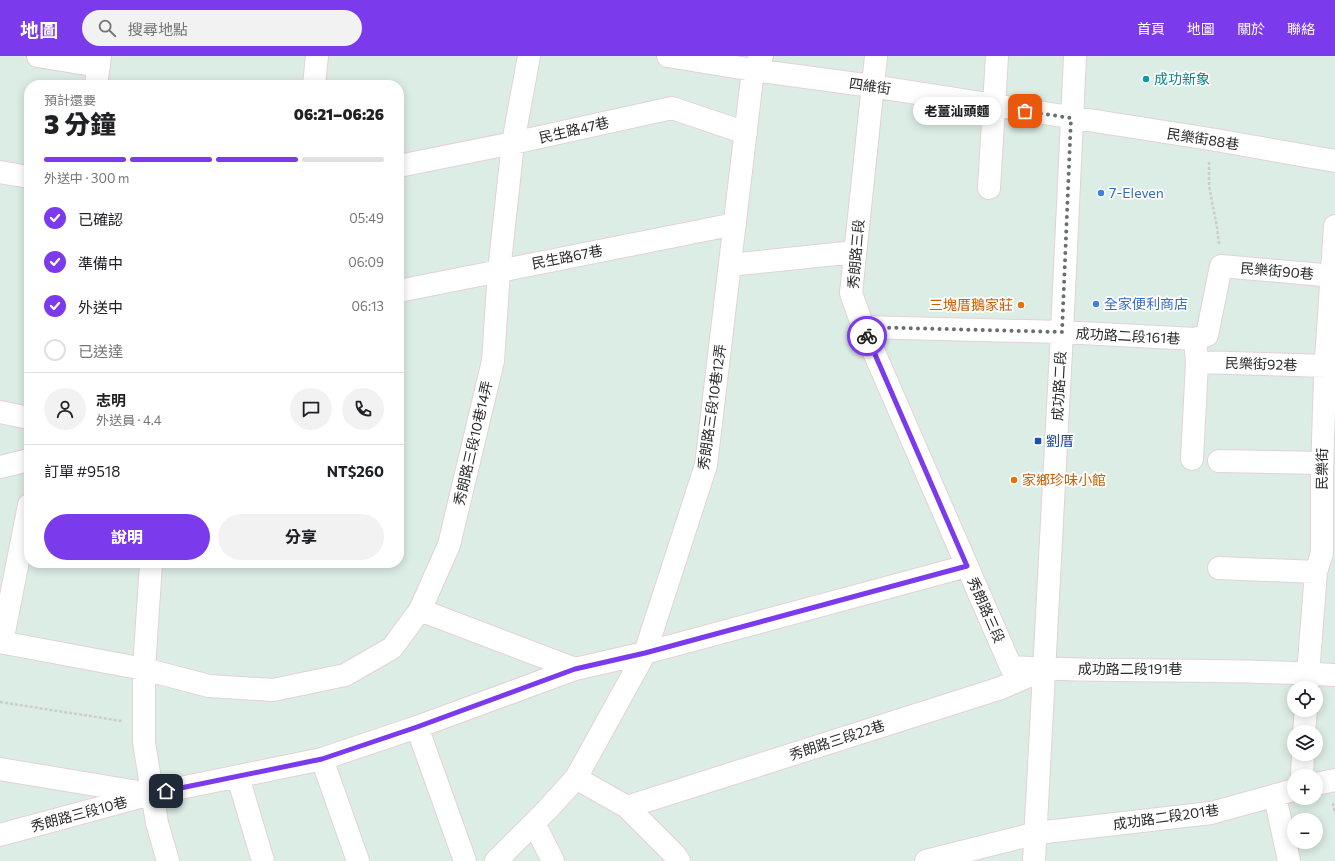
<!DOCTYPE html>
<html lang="zh-TW">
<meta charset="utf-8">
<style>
:root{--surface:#fff;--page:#f2f2f2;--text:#202124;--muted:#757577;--line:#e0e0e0;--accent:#7c3aed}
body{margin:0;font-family:Commissioner,"Noto Sans TC",sans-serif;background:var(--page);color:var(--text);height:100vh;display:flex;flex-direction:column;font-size:15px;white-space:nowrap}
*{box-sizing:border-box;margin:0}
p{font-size:13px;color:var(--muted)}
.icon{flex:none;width:22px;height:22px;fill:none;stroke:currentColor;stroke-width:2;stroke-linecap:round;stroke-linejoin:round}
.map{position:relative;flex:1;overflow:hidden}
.panel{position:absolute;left:24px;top:24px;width:380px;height:488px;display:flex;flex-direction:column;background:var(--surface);border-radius:16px;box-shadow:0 2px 10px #0003}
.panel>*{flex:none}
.tools{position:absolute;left:1287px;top:625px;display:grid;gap:8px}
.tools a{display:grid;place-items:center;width:36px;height:36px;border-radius:50%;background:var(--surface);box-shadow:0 2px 10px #0003;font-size:20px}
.pin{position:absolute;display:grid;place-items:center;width:34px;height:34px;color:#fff;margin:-17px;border-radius:8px;box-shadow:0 2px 6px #0006}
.courier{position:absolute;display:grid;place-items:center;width:40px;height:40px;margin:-20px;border:3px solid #7c3aed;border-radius:50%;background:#fff;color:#222;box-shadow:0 1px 5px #0007}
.bubble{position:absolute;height:28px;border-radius:14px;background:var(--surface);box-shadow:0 2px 10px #0003;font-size:13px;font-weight:800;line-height:28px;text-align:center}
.overview em{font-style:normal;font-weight:800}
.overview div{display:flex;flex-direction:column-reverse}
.overview{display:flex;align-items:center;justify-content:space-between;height:68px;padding:0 20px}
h1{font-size:26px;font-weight:800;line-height:30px}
.bar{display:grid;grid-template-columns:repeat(4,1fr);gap:6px 4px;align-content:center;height:48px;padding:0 20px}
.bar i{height:5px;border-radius:3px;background:var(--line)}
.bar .current{background:var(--accent)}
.bar p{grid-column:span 4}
.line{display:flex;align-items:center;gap:10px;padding:0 20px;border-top:1px solid var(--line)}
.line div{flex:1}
.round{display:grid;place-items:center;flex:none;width:42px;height:42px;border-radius:21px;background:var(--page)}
ol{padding:0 20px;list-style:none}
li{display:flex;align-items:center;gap:12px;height:44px}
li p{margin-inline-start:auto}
li .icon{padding:4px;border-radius:50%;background:var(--accent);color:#fff;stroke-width:4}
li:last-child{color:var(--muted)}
li i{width:22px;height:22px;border:2px solid var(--line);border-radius:50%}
.button{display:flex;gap:8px;margin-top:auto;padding:8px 20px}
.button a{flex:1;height:46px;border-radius:24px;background:var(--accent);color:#fff;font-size:16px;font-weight:800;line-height:46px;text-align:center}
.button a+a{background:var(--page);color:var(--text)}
header{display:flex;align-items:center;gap:24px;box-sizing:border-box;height:56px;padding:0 20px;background:var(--accent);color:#fff}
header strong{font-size:19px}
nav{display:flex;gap:22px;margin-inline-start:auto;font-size:14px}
.search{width:280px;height:36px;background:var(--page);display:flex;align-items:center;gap:10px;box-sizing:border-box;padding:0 14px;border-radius:22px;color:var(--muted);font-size:15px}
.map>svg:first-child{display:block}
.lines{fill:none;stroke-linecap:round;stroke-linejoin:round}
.minor-casing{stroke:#e4d1d6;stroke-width:24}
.path{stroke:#ccc;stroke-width:2.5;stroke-dasharray:3 2;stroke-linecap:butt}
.minor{stroke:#fff;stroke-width:22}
.done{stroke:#696f6c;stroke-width:4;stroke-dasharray:0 7.2}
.route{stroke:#7c3aed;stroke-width:5}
.culture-dot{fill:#0f9aa8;stroke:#fff;stroke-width:1.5}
.shop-dot{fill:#3f7fe0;stroke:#fff;stroke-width:1.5}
.food-dot{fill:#e8710a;stroke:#fff;stroke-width:1.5}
.transit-dot{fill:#1a4fb4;stroke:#fff;stroke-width:1.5}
.labels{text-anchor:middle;stroke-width:3.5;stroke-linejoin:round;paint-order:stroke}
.culture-label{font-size:14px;fill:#0d838f;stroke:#fff;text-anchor:start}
.street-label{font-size:14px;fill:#2b2b2b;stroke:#fff}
.shop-label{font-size:14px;fill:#366cbe;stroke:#fff;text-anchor:start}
.food-label{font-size:14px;fill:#c56008;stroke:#fff;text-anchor:end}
.transit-label{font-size:14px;fill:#164399;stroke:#fff;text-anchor:start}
</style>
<header>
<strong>地圖</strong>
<div class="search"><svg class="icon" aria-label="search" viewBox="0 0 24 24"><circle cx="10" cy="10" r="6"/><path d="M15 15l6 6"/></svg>搜尋地點</div>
<nav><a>首頁</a><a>地圖</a><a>關於</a><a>聯絡</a></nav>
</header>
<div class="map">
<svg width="1335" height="805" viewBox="0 0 1335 805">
<rect width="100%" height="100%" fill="#dcede5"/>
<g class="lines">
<defs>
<path id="minor" d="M 38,0 L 99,10
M 668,0 L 753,14 L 872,30 L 1210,83 L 1335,105
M 876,0 L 851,237 L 863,271 L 1011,611 C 1119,617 1227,612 1335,619
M 96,29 L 100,0
M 314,29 L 317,0
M 399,110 L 513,87 L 672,52 L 746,77
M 0,116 L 29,121
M 989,132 L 997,0
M 730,209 L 855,196
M 399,235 L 735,168
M 863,271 L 1062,276 L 1195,283 L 1197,306 L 1192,403
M 1195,283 L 1207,279 L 1221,210 L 1335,220
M 1197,306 L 1326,310
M 0,356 L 29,362
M 1219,405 L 1322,407
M 0,411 L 29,404
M 151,507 L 144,613 L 144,686 L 157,767 L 168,805
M 1219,512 L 1316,516
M 420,554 L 575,613
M 0,586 L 144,613 L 209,630 L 273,634 L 345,619 L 392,592 L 420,554 L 449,489 L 493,305 L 499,215 L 513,87 L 529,0
M 2,586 L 29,449
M 1307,631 L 1316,516 L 1322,497 L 1322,419 L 1325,319 L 1335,170
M 417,671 L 465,805
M 1304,676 L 1306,654
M 322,703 L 358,805
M 0,713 L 144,737
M 1302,720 L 1303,698
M 238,721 L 263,805
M 576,722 L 627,751 L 674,798 L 679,805
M 1316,728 L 1335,724
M 1275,740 L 1289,805
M 627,751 L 1001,632 L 1040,615
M 534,767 L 553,805
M 0,779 L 151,738 L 322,703 L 417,671 L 575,613 L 645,597 L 967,510
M 496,805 L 547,754 L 576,722 L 645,597 L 706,409 L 753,14 L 762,0
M 926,805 L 1037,777 L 1211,757 L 1294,734
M 1034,805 L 1062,276 L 1075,0"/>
</defs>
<use href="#minor" class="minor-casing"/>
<path class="path" d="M 1209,106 L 1209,130 L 1217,171 L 1219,188
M 0,646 L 122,665
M 1333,747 L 1335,756"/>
<use href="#minor" class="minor"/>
</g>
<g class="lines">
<path class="done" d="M 867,280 L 863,271 L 1062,276 L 1071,62 L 1025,55"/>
<path class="route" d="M 166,735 L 322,703 L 417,671 L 575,613 L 645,597 L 967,510 L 867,280"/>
</g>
<circle class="culture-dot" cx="1146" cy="23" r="4"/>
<g class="shop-dot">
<circle cx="1101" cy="137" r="4"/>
<circle cx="1096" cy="248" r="4"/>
</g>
<g class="food-dot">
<circle cx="1021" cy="249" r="4"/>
<circle cx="1014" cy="424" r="4"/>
</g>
<rect class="transit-dot" x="1034" y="381" width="8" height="8" rx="2"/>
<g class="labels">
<g class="culture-label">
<text x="1154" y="28">成功新象</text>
</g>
<g class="street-label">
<text transform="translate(870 30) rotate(8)" y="5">四維街</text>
<text transform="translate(574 74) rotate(-13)" y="5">民生路47巷</text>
<text transform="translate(1203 83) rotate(9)" y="5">民樂街88巷</text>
<text transform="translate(856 198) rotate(-85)" y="5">秀朗路三段</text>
<text transform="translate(567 201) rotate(-11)" y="5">民生路67巷</text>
<text transform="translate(1277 215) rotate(5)" y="5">民樂街90巷</text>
<text transform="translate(1128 280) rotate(3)" y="5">成功路二段161巷</text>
<text transform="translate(1261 308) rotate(2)" y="5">民樂街92巷</text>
<text transform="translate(1059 330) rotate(-87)" y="5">成功路二段</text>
<text transform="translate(712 351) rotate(-82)" y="5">秀朗路三段10巷12弄</text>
<text transform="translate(473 387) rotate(-77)" y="5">秀朗路三段10巷14弄</text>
<text transform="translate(1322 413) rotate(-89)" y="5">民樂街</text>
<text transform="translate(986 554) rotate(66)" y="5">秀朗路三段</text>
<text x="1130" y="618">成功路二段191巷</text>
<text transform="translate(837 684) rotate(-18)" y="5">秀朗路三段22巷</text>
<text transform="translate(79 758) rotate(-15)" y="5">秀朗路三段10巷</text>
<text transform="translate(1166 761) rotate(-8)" y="5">成功路二段201巷</text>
</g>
<g class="shop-label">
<text x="1109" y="142">7-Eleven</text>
<text x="1104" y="253">全家便利商店</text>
</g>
<g class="food-label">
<text x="1013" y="254">三塊厝鵝家莊</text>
<text x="1022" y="429" text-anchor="start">家鄉珍味小館</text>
</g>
<g class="transit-label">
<text x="1046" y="390">劉厝</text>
</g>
</g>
</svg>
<div class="tools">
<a><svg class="icon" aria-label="locate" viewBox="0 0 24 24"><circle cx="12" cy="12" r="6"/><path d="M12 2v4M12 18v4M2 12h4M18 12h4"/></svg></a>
<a><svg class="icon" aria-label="layers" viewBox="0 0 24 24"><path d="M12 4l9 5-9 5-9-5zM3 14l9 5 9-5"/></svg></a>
<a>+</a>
<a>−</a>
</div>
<div class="pin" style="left:1025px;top:55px;background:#ea580c"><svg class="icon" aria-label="bag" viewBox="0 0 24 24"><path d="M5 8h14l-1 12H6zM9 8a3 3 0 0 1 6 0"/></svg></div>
<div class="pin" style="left:166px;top:735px;background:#1f2937"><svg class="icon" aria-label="home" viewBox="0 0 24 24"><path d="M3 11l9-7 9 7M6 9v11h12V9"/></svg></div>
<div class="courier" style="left:867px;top:280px"><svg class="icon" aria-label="bike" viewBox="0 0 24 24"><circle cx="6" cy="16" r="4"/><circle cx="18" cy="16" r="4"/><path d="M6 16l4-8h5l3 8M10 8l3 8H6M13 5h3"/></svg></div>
<div class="bubble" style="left:913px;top:41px;width:88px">老薑汕頭麵</div>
<section class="panel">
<div class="overview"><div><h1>3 分鐘</h1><p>預計還要</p></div><em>06:21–06:26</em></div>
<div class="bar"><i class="current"></i><i class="current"></i><i class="current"></i><i></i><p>外送中 · 300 m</p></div>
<ol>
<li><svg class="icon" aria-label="check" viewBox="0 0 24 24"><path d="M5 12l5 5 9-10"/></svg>已確認<p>05:49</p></li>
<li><svg class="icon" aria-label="check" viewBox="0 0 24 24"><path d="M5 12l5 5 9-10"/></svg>準備中<p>06:09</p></li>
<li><svg class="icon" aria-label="check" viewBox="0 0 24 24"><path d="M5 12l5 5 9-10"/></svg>外送中<p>06:13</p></li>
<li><i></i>已送達</li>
</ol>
<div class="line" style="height:72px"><a class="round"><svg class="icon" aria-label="person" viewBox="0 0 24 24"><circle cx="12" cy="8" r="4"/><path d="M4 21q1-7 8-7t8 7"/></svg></a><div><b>志明</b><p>外送員 · 4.4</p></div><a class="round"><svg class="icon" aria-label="chat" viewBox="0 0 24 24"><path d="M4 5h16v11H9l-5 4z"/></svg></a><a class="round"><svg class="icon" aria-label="phone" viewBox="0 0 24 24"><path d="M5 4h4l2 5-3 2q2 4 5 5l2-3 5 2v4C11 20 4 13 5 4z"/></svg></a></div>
<div class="line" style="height:52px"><div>訂單 #9518</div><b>NT$260</b></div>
<div class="button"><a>說明</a><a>分享</a></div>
</section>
</div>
